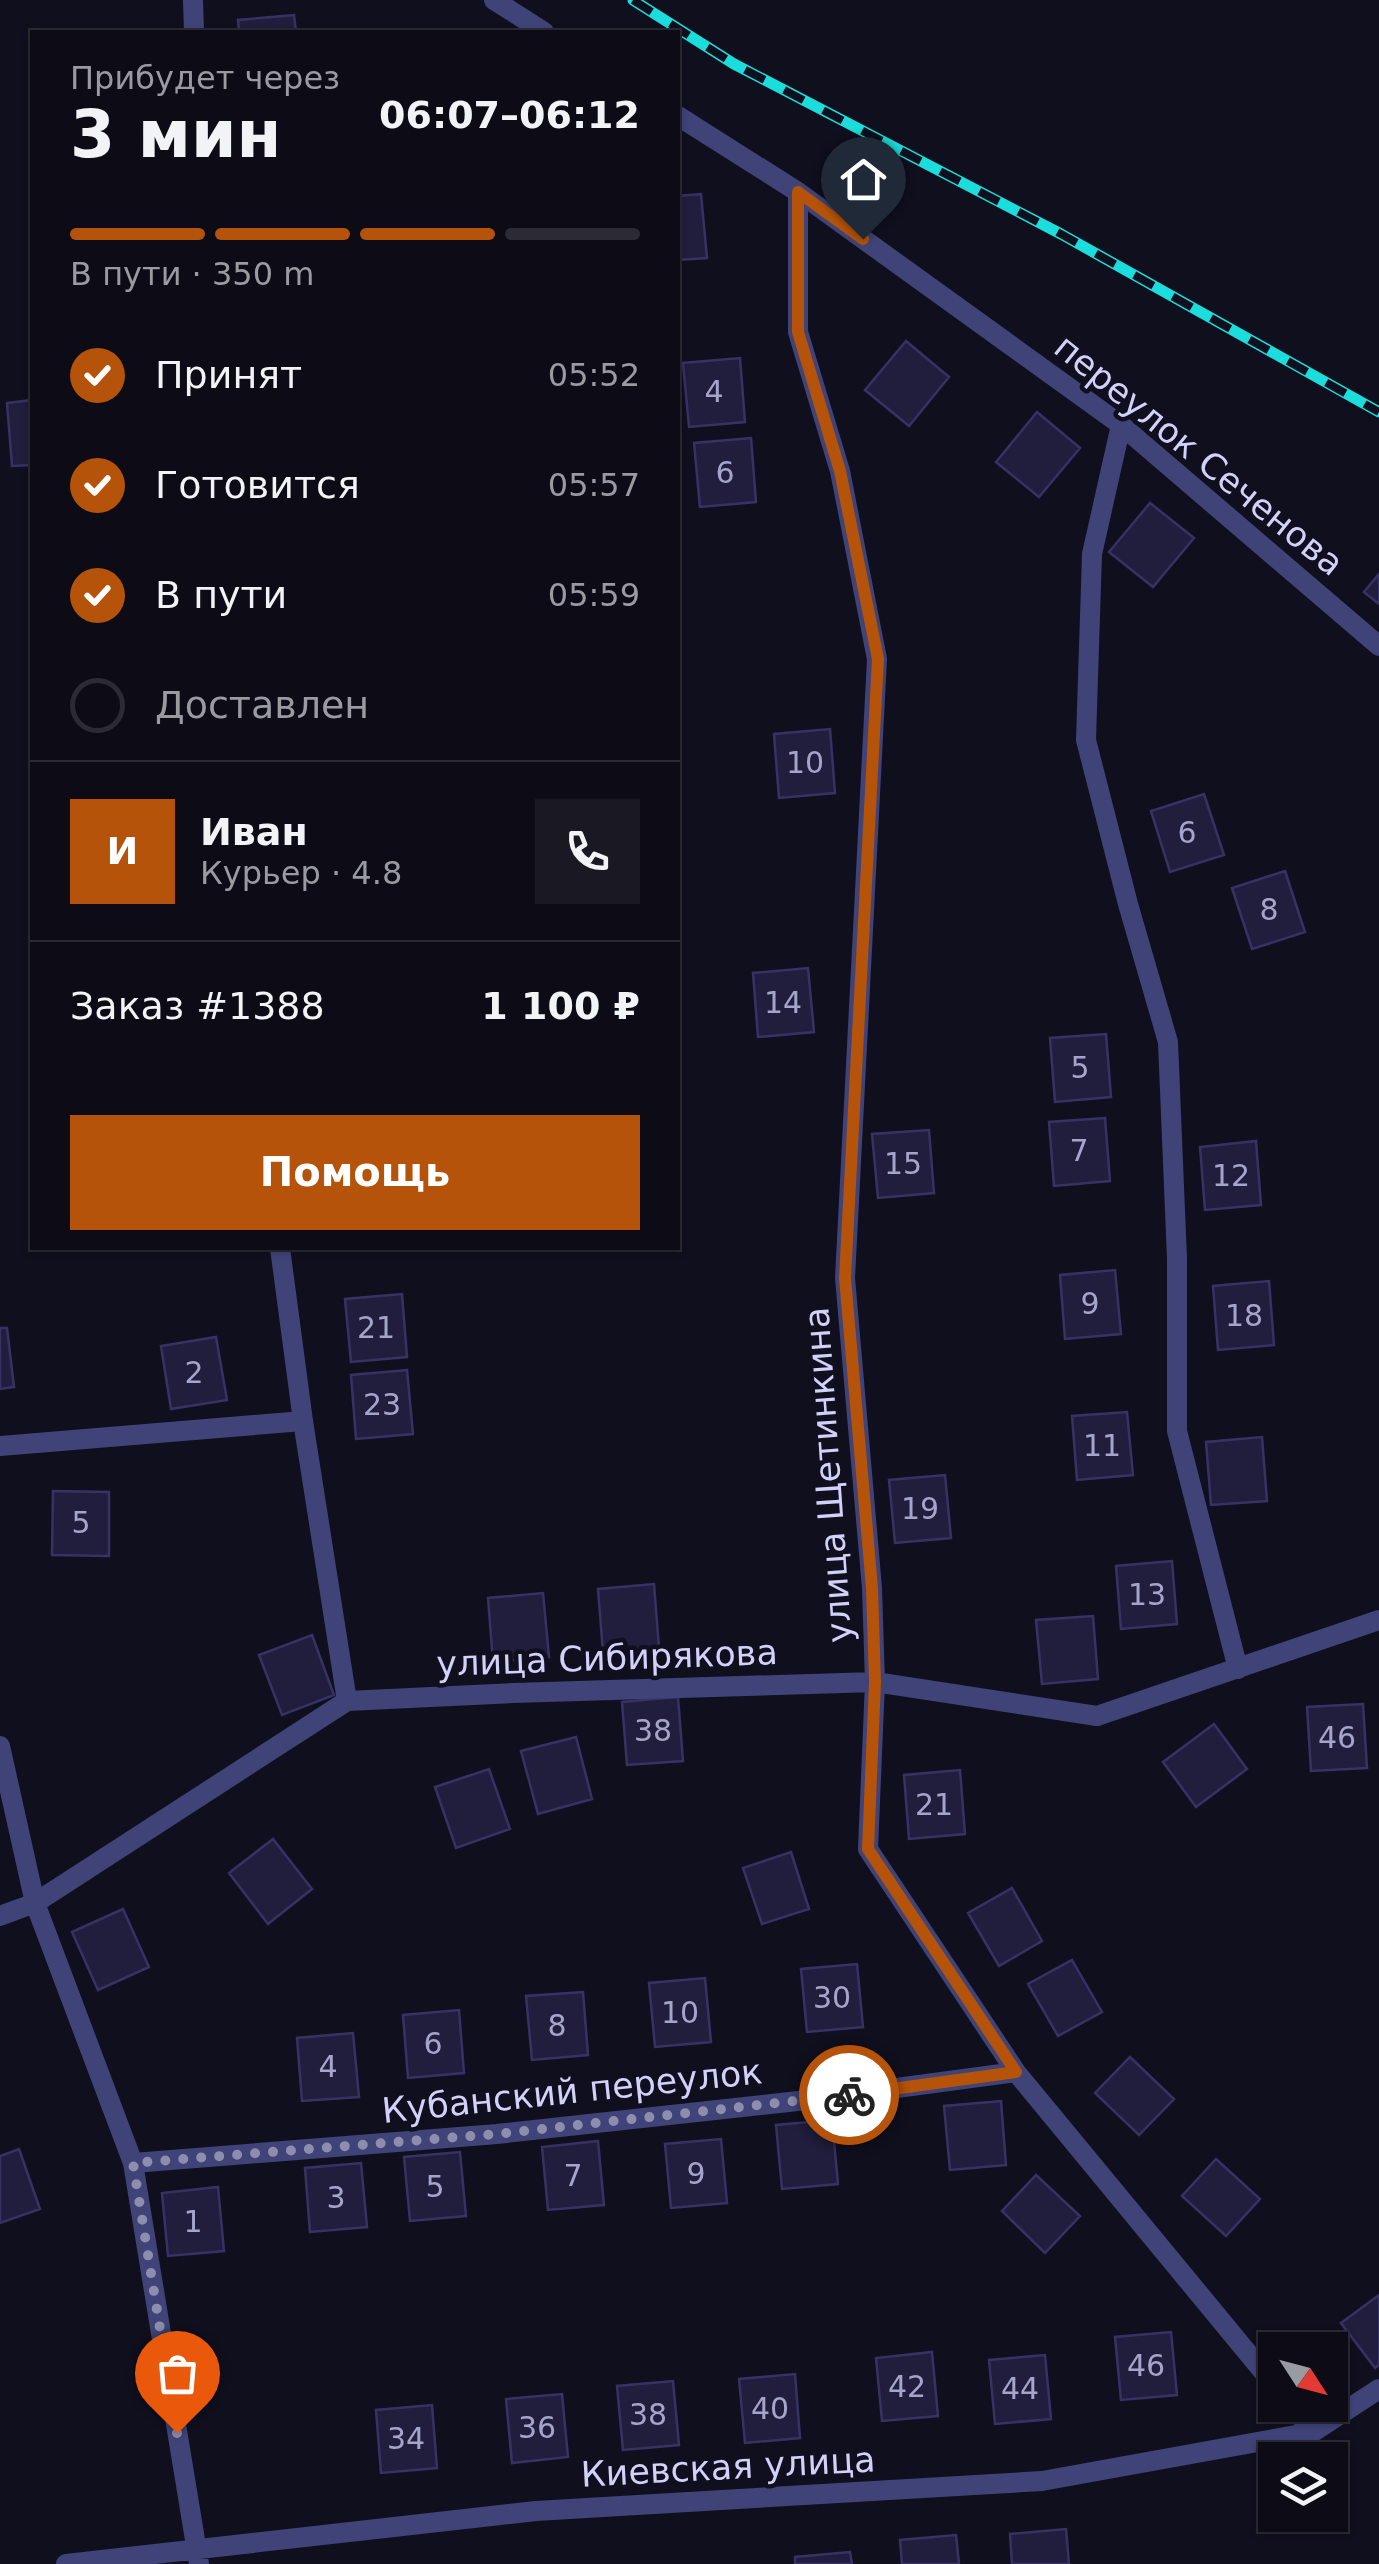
<!DOCTYPE html>
<html lang="ru">
<meta charset="utf-8">
<style>
:root{--surface:#0c0b16;--page:#1a1923;--text:#f1f3f6;--muted:#9a9ba1;--line:#2c2b35;--accent:#b45309}
body{margin:0;font-family:"DejaVu Sans",sans-serif;background:var(--page);color:var(--text);height:100vh;display:flex;flex-direction:column;font-size:38px;white-space:nowrap}
*{box-sizing:border-box;margin:0}
p{font-size:32px;color:var(--muted)}
.icon{flex:none;width:55px;height:55px;fill:none;stroke:currentColor;stroke-width:2;stroke-linecap:round;stroke-linejoin:round}
.map{position:relative;flex:1;overflow:hidden}
.details{position:absolute;left:30px;top:30px;width:650px;height:1220px;display:flex;flex-direction:column;background:var(--surface);border-radius:0px;box-shadow:0 2px 8px #0004,0 0 0 2px var(--line)}
.details>*{flex:none}
.needle{width:65px;rotate:126deg}
.fabs{position:absolute;left:1258px;top:2332px;display:grid;gap:20px}
.fabs a{display:grid;place-items:center;width:90px;height:90px;border-radius:0px;background:var(--surface);box-shadow:0 2px 8px #0004,0 0 0 2px var(--line);font-size:50px}
.pin{position:absolute;display:grid;place-items:center;width:85px;height:85px;color:#fff;margin:-102px -42px;border-radius:50% 50% 50% 0;rotate:-45deg;box-shadow:0 0 10px #0007}
.pin .icon{rotate:45deg}
.courier{position:absolute;display:grid;place-items:center;width:100px;height:100px;margin:-50px;border:8px solid #b45309;border-radius:50%;background:#fff;color:#222;box-shadow:0 2px 12px #0007}
.headline em{font-style:normal;font-weight:700}
.headline div{display:flex;flex-direction:column-reverse}
.headline{display:flex;align-items:center;justify-content:space-between;height:170px;padding:0 40px}
h1{font-size:65px;font-weight:700;line-height:75px}
.bar{display:grid;grid-template-columns:repeat(4,1fr);gap:15px 10px;align-content:center;height:120px;padding:0 40px}
.bar i{height:12px;border-radius:8px;background:var(--line)}
.bar .current{background:var(--accent)}
.bar p{grid-column:span 4}
.line{display:flex;align-items:center;gap:25px;padding:0 40px;border-top:2px solid var(--line)}
.line div{flex:1}
.round{display:grid;place-items:center;flex:none;width:105px;height:105px;border-radius:0px;background:var(--page)}
ol{padding:0 40px;list-style:none}
li{display:flex;align-items:center;gap:30px;height:110px}
li p{margin-inline-start:auto}
li .icon{padding:10px;border-radius:50%;background:var(--accent);color:#fff;stroke-width:4}
li:last-child{color:var(--muted)}
li i{width:55px;height:55px;border:5px solid var(--line);border-radius:50%}
.primary-button{display:flex;gap:20px;margin-top:auto;padding:20px 40px}
.primary-button a{flex:1;height:115px;border-radius:0px;background:var(--accent);color:#fff;font-size:40px;font-weight:700;line-height:115px;text-align:center}
.map>svg:first-child{display:block}
.building{fill:#201d3d;stroke:#363266;stroke-width:2.5}
.lines{fill:none;stroke-linecap:round;stroke-linejoin:round}
.street{stroke:#3f4377;stroke-width:20}
.rail-casing{stroke:#1adddc;stroke-width:11}
.rail{stroke:#100f1e;stroke-width:8;stroke-dasharray:22;stroke-linecap:butt}
.done{stroke:#8d8dad;stroke-width:10;stroke-dasharray:0 18}
.route{stroke:#b45309;stroke-width:12}
.labels{text-anchor:middle;stroke-width:9;stroke-linejoin:round;paint-order:stroke}
.number-label{font-size:30px;fill:#a5a4cb}
.street-label{font-size:35px;fill:#d1d1fa;stroke:#100f1e}
</style>
<div class="map">
<svg width="1379" height="2564" viewBox="0 0 1379 2564">
<rect width="100%" height="100%" fill="#100f1e"/>
<path class="building" d="M 294,15 L 296,32 L 239,32 L 238,20 Z
M 701,194 L 707,258 L 678,260 L 678,196 Z
M 906,341 L 949,377 L 909,426 L 865,390 Z
M 740,358 L 745,422 L 689,427 L 683,363 Z
M 32,400 L 32,465 L 12,466 L 7,403 Z
M 1037,412 L 1080,448 L 1039,497 L 996,462 Z
M 751,438 L 756,502 L 700,507 L 694,443 Z
M 1150,503 L 1194,538 L 1153,587 L 1109,552 Z
M 1379,574 L 1379,604 L 1364,592 Z
M 830,729 L 835,793 L 779,798 L 774,734 Z
M 1204,794 L 1224,855 L 1170,872 L 1151,811 Z
M 1285,871 L 1305,932 L 1252,949 L 1232,888 Z
M 808,968 L 814,1032 L 758,1037 L 753,973 Z
M 1106,1034 L 1111,1097 L 1055,1102 L 1050,1038 Z
M 1105,1118 L 1110,1181 L 1054,1186 L 1049,1122 Z
M 929,1130 L 934,1193 L 878,1198 L 872,1134 Z
M 1256,1141 L 1261,1205 L 1205,1210 L 1200,1147 Z
M 1115,1270 L 1121,1334 L 1065,1339 L 1060,1275 Z
M 1269,1281 L 1274,1345 L 1218,1350 L 1213,1286 Z
M 402,1294 L 407,1357 L 351,1362 L 345,1299 Z
M 0,1328 L 7,1328 L 14,1387 L 0,1389 Z
M 216,1337 L 227,1400 L 171,1409 L 161,1346 Z
M 407,1370 L 413,1434 L 356,1439 L 351,1375 Z
M 1127,1412 L 1133,1475 L 1077,1480 L 1072,1416 Z
M 1262,1437 L 1267,1501 L 1211,1505 L 1206,1442 Z
M 945,1475 L 951,1538 L 895,1543 L 889,1480 Z
M 53,1491 L 109,1492 L 109,1556 L 52,1555 Z
M 1172,1561 L 1177,1624 L 1121,1629 L 1116,1566 Z
M 654,1584 L 659,1648 L 603,1653 L 598,1589 Z
M 543,1593 L 549,1657 L 493,1662 L 488,1598 Z
M 1093,1616 L 1098,1679 L 1042,1684 L 1036,1620 Z
M 312,1635 L 334,1695 L 282,1715 L 259,1655 Z
M 678,1697 L 683,1761 L 627,1765 L 622,1702 Z
M 1363,1704 L 1367,1768 L 1311,1771 L 1307,1707 Z
M 1214,1724 L 1247,1769 L 1196,1807 L 1163,1762 Z
M 576,1737 L 592,1799 L 538,1814 L 521,1751 Z
M 489,1769 L 510,1829 L 456,1848 L 435,1787 Z
M 960,1770 L 965,1834 L 909,1839 L 904,1775 Z
M 273,1839 L 312,1889 L 268,1924 L 229,1873 Z
M 791,1852 L 809,1909 L 762,1924 L 743,1868 Z
M 1012,1888 L 1042,1941 L 999,1966 L 968,1913 Z
M 123,1909 L 149,1967 L 98,1990 L 72,1932 Z
M 1072,1960 L 1102,2012 L 1058,2036 L 1028,1984 Z
M 857,1964 L 863,2027 L 807,2032 L 801,1969 Z
M 705,1978 L 711,2042 L 655,2047 L 649,1983 Z
M 583,1992 L 588,2055 L 532,2060 L 526,1996 Z
M 459,2010 L 464,2073 L 408,2078 L 403,2015 Z
M 353,2033 L 359,2097 L 302,2101 L 297,2038 Z
M 1130,2057 L 1174,2099 L 1139,2135 L 1095,2093 Z
M 1001,2101 L 1006,2165 L 950,2170 L 944,2106 Z
M 832,2120 L 838,2184 L 782,2189 L 776,2125 Z
M 721,2139 L 727,2203 L 671,2208 L 665,2144 Z
M 598,2141 L 604,2205 L 548,2210 L 542,2147 Z
M 19,2149 L 40,2209 L 0,2223 L 0,2156 Z
M 460,2152 L 466,2216 L 410,2221 L 404,2157 Z
M 1216,2159 L 1260,2199 L 1226,2236 L 1182,2196 Z
M 361,2163 L 367,2227 L 310,2232 L 305,2168 Z
M 1036,2175 L 1080,2216 L 1045,2253 L 1002,2211 Z
M 218,2187 L 224,2251 L 168,2256 L 162,2193 Z
M 1379,2295 L 1379,2365 L 1375,2368 L 1341,2323 Z
M 1171,2332 L 1177,2395 L 1121,2400 L 1115,2337 Z
M 932,2352 L 938,2416 L 882,2421 L 876,2358 Z
M 1045,2355 L 1051,2419 L 995,2424 L 989,2360 Z
M 795,2374 L 800,2438 L 745,2443 L 739,2379 Z
M 673,2381 L 679,2445 L 623,2450 L 617,2386 Z
M 562,2394 L 568,2457 L 512,2463 L 506,2399 Z
M 432,2405 L 437,2468 L 381,2473 L 376,2410 Z
M 1066,2529 L 1069,2564 L 1012,2564 L 1010,2534 Z
M 956,2535 L 959,2564 L 902,2564 L 900,2540 Z
M 850,2552 L 852,2564 L 795,2564 L 795,2557 Z"/>
<g class="lines">
<path class="street" d="M 193,0 L 194,32
M 494,0 L 544,32
M 678,116 L 798,192 L 1121,425 L 1379,646
M 798,192 L 798,332 L 840,471 L 877,659 L 845,1278 L 872,1588 L 875,1682 L 868,1849 L 1016,2072 L 1275,2386
M 1121,425 L 1092,554 L 1086,740 L 1128,904 L 1168,1042 L 1177,1259 L 1177,1431 L 1238,1669
M 280,1248 L 303,1421 L 347,1701
M 0,1446 L 303,1421
M 0,1746 L 35,1903 L 133,2163 L 199,2564
M 0,1916 L 35,1903 L 347,1701 L 513,1693 L 875,1682 L 1097,1716 L 1379,1620
M 133,2163 L 497,2134 L 807,2100 L 1016,2072
M 1291,2405 L 1313,2432
M 66,2564 L 536,2511 L 1042,2481 L 1313,2432 L 1379,2389"/>
<defs>
<path id="rail" d="M 633,0 L 734,64 L 1061,234 L 1379,412"/>
</defs>
<use href="#rail" class="rail-casing"/>
<use href="#rail" class="rail"/>
</g>
<g class="lines">
<path class="done" d="M 177,2433 L 133,2163 L 497,2134 L 849,2095"/>
<path class="route" d="M 849,2095 L 1016,2072 L 868,1849 L 875,1682 L 872,1588 L 845,1278 L 878,659 L 840,471 L 798,332 L 798,192 L 863,239"/>
</g>
<g class="labels">
<g class="number-label">
<text x="714" y="402">4</text>
<text x="725" y="483">6</text>
<text x="805" y="773">10</text>
<text x="1187" y="843">6</text>
<text x="1269" y="920">8</text>
<text x="783" y="1013">14</text>
<text x="1080" y="1078">5</text>
<text x="1079" y="1161">7</text>
<text x="903" y="1174">15</text>
<text x="1231" y="1186">12</text>
<text x="1090" y="1314">9</text>
<text x="1244" y="1326">18</text>
<text x="376" y="1338">21</text>
<text x="194" y="1383">2</text>
<text x="382" y="1415">23</text>
<text x="1102" y="1456">11</text>
<text x="920" y="1519">19</text>
<text x="81" y="1533">5</text>
<text x="1147" y="1605">13</text>
<text x="653" y="1741">38</text>
<text x="1337" y="1748">46</text>
<text x="934" y="1815">21</text>
<text x="832" y="2008">30</text>
<text x="680" y="2023">10</text>
<text x="557" y="2036">8</text>
<text x="433" y="2054">6</text>
<text x="328" y="2077">4</text>
<text x="696" y="2184">9</text>
<text x="573" y="2186">7</text>
<text x="435" y="2197">5</text>
<text x="336" y="2208">3</text>
<text x="193" y="2232">1</text>
<text x="1146" y="2376">46</text>
<text x="907" y="2397">42</text>
<text x="1020" y="2399">44</text>
<text x="770" y="2419">40</text>
<text x="648" y="2425">38</text>
<text x="537" y="2438">36</text>
<text x="406" y="2449">34</text>
</g>
<g class="street-label">
<text transform="translate(1199 455) rotate(39)" y="12">переулок Сеченова</text>
<text transform="translate(828 1475) rotate(-94)" y="12">улица Щетинкина</text>
<text transform="translate(607 1658) rotate(-2)" y="12">улица Сибирякова</text>
<text transform="translate(572 2091) rotate(-6)" y="12">Кубанский переулок</text>
<text transform="translate(728 2467) rotate(-3)" y="12">Киевская улица</text>
</g>
</g>
</svg>
<div class="fabs">
<a><svg class="needle" viewBox="-14 -14 28 28"><path d="M0-13l5 13h-10z" fill="#e53935"/><path d="M0 13l5-13h-10z" fill="#9a9ba1"/></svg></a>
<a><svg class="icon" aria-label="layers" viewBox="0 0 24 24"><path d="M12 4l9 5-9 5-9-5zM3 14l9 5 9-5"/></svg></a>
</div>
<div class="pin" style="left:177px;top:2433px;background:#ea580c"><svg class="icon" aria-label="bag" viewBox="0 0 24 24"><path d="M5 8h14l-1 12H6zM9 8a3 3 0 0 1 6 0"/></svg></div>
<div class="pin" style="left:863px;top:239px;background:#1f2937"><svg class="icon" aria-label="home" viewBox="0 0 24 24"><path d="M3 11l9-7 9 7M6 9v11h12V9"/></svg></div>
<div class="courier" style="left:849px;top:2095px"><svg class="icon" aria-label="bike" viewBox="0 0 24 24"><circle cx="6" cy="16" r="4"/><circle cx="18" cy="16" r="4"/><path d="M6 16l4-8h5l3 8M10 8l3 8H6M13 5h3"/></svg></div>
<section class="details">
<div class="headline"><div><h1>3 мин</h1><p>Прибудет через</p></div><em>06:07–06:12</em></div>
<div class="bar"><i class="current"></i><i class="current"></i><i class="current"></i><i></i><p>В пути · 350 m</p></div>
<ol>
<li><svg class="icon" aria-label="check" viewBox="0 0 24 24"><path d="M5 12l5 5 9-10"/></svg>Принят<p>05:52</p></li>
<li><svg class="icon" aria-label="check" viewBox="0 0 24 24"><path d="M5 12l5 5 9-10"/></svg>Готовится<p>05:57</p></li>
<li><svg class="icon" aria-label="check" viewBox="0 0 24 24"><path d="M5 12l5 5 9-10"/></svg>В пути<p>05:59</p></li>
<li><i></i>Доставлен</li>
</ol>
<div class="line" style="height:180px"><b class="round" style="background:var(--accent);color:#fff">И</b><div><b>Иван</b><p>Курьер · 4.8</p></div><a class="round"><svg class="icon" aria-label="phone" viewBox="0 0 24 24"><path d="M5 4h4l2 5-3 2q2 4 5 5l2-3 5 2v4C11 20 4 13 5 4z"/></svg></a></div>
<div class="line" style="height:130px"><div>Заказ #1388</div><b>1 100 ₽</b></div>
<div class="primary-button"><a>Помощь</a></div>
</section>
</div>
